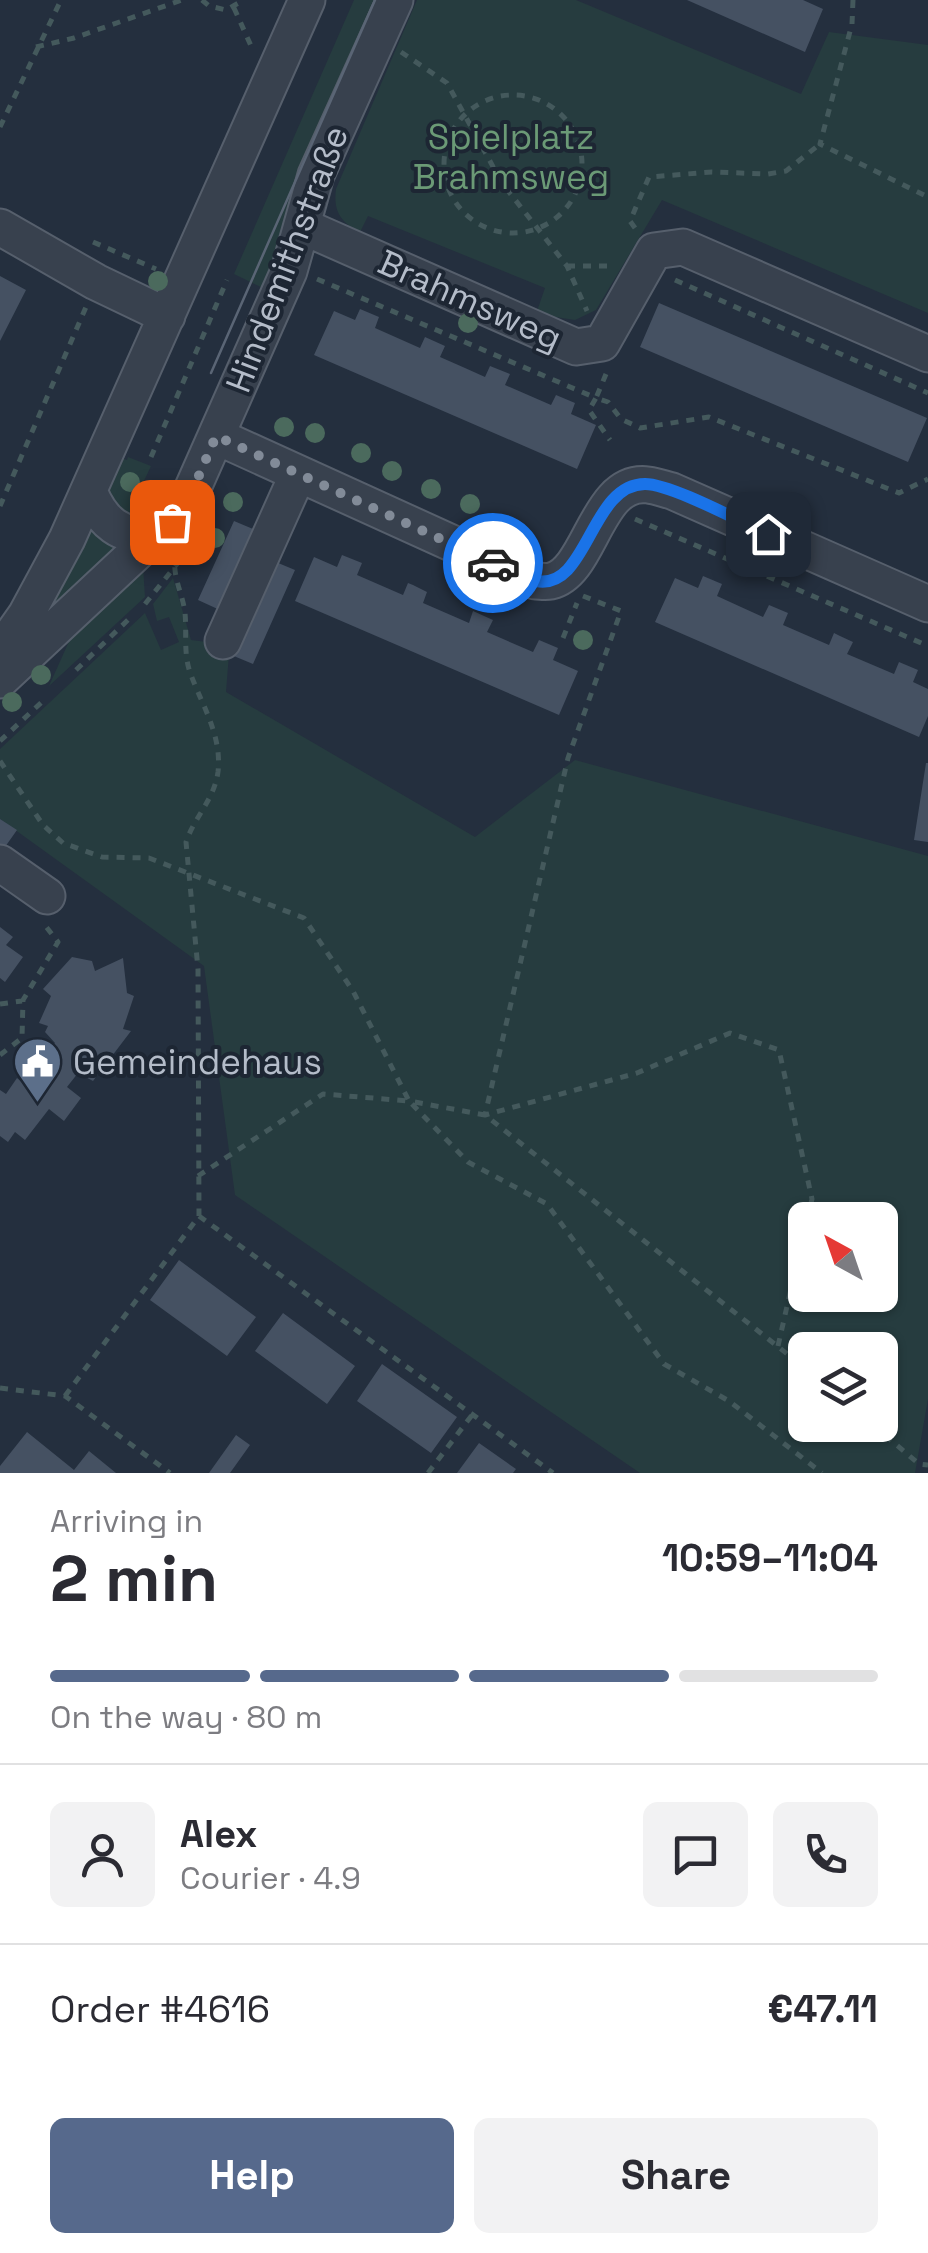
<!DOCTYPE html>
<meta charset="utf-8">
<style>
:root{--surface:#fff;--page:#f2f2f3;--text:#2b2b33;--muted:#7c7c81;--line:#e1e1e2;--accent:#56698c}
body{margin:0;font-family:"Space Grotesk",sans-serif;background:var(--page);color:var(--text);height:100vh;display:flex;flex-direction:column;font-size:38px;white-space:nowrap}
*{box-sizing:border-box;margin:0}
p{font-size:32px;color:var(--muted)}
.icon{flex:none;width:55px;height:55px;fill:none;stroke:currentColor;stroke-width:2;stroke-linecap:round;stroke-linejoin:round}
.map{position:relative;height:1473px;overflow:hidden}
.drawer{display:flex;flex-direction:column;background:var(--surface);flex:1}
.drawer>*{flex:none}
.needle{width:65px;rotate:320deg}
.fabs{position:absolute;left:788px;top:1202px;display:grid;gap:20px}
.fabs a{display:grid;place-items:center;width:110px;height:110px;border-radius:15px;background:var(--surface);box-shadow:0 2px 8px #0004;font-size:50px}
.pin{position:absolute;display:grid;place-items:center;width:85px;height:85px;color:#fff;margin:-42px;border-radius:20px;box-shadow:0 5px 15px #0006}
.courier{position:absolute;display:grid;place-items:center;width:100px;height:100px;margin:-50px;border:8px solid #1a73e8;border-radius:50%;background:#fff;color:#222;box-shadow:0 2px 12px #0007}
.head em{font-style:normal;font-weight:700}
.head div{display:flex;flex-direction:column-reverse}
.head{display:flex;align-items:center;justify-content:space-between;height:170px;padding:0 50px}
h1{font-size:65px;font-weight:700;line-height:75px}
.bar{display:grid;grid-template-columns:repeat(4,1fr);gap:15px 10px;align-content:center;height:120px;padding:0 50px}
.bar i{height:12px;border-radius:8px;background:var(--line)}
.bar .current{background:var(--accent)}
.bar p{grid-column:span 4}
.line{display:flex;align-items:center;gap:25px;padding:0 50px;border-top:2px solid var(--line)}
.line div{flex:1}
.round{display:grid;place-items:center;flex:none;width:105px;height:105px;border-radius:15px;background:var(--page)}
.primary-button{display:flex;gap:20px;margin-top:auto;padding:20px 50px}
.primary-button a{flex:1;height:115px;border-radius:15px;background:var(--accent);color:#fff;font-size:40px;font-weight:700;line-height:115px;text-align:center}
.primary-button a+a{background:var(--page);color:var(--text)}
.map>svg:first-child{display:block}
.green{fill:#263c3f;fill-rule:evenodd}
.building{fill:#455162}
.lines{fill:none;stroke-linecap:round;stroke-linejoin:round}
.minor-casing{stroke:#565f6c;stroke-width:39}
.path{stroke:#44595c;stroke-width:5;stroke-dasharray:8 8;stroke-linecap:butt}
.minor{stroke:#38414e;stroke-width:35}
.tram{stroke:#5a6575;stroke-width:2.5}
.tree{fill:#4b6a5d}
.done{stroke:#828b98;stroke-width:10;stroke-dasharray:0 18}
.route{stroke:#1a73e8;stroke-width:12}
.labels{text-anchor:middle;stroke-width:8;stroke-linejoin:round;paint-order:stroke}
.park-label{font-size:35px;fill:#6b9a76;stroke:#1d2633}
.street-label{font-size:35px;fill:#b4bcc9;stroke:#1d2633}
.poi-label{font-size:35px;fill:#b4bcc9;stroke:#1d2633;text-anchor:start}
</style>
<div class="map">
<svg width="928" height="1473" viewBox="0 0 928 1473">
<rect width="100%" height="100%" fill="#242f3e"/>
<path class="green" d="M 354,0 L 383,0 L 265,289 L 234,274 Z
M 417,0 L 576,0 L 801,94 L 829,32 L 928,45 L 928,313 L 662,200 L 596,310 L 575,320 L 536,314 L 545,288 L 368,216 L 360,232 C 341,222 333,212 336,189 Z
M 116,456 L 127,460 L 128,457 L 151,466 L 127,517 L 122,514 L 106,492 Z
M 87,526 L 114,546 L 105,565 L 37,629 Z
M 143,566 L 145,597 L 49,686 L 75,628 Z
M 173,578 L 191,640 L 207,642 L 229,654 L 226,692 L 475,837 L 575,760 L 928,856 L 928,1399 L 915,1473 L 640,1473 L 235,1195 L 204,966 L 0,819 L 0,749 L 145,613 L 161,650 L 179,642 L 169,617 L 157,621 L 153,604 ZM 805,1220 L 880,1220 L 880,1295 L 805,1295 ZM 805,1350 L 880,1350 L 880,1425 L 805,1425 Z"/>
<path class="building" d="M 687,0 L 803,0 L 823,9 L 805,52 Z
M 0,276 L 26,290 L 0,341 Z
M 659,303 L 927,418 L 908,462 L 640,347 Z
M 360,309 L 379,317 L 375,328 L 420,348 L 425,337 L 445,346 L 440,357 L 465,368 L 485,377 L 490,366 L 510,374 L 505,385 L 551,405 L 556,395 L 575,403 L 571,414 L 596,425 L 577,469 L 314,355 L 334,311 L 355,320 Z
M 234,521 L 258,531 L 222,611 L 198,600 Z
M 342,555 L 362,563 L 357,575 L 403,595 L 408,583 L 413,585 L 427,592 L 423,603 L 469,623 L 473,611 L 493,620 L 487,632 L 533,652 L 539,640 L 558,648 L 553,660 L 578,671 L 559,715 L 295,601 L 314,557 L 337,567 Z
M 271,560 L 295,570 L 253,664 L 229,654 Z
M 703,576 L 722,584 L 717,596 L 741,607 L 763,617 L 769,605 L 788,613 L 783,625 L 829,645 L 834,633 L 840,636 L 853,642 L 847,654 L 894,674 L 899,662 L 918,670 L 913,682 L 928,689 L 928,716 L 919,737 L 655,622 L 675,578 L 698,588 Z
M 926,763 L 928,763 L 928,842 L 914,840 Z
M 0,819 L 17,830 L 5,847 L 0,844 Z
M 0,927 L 13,937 L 6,945 L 23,957 L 5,982 L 0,978 Z
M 72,957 L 92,961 L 95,971 L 123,958 L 127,993 L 134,996 L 123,1029 L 131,1031 L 93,1081 L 78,1073 L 67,1087 L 81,1098 L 64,1121 L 49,1109 L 25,1140 L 15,1132 L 8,1142 L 0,1136 L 0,1090 L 6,1094 L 17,1078 L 24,1084 L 30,1076 L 35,1080 L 51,1060 L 43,1054 L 55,1043 L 45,1032 L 48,1026 L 39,1023 L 51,996 L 43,989 Z
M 179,1260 L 256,1317 L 227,1356 L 150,1300 Z
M 283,1313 L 355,1366 L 327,1404 L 255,1351 Z
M 382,1364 L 457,1417 L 431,1453 L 357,1401 Z
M 27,1432 L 74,1470 L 89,1451 L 116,1473 L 0,1473 L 0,1466 Z
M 236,1435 L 250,1445 L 230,1473 L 209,1473 Z
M 479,1443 L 516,1469 L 513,1473 L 457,1473 Z"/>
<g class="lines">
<defs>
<path id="minor" d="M 302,226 L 576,347 L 602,343 L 654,251 L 683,247 L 928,354
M 0,227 L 96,282 L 167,316
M 216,436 L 535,581 C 540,581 545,582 551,581 C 591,572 596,478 648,485 C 656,486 664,489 672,491 L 928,604
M 89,491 C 102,523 120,537 156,537
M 223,641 L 298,474
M 0,652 L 26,615 L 67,539 L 307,0
M 0,680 L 184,508 L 289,271 L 316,175 L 395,0
M 0,863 L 47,896"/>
</defs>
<use href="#minor" class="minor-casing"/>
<path class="path" d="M 202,0 L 209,6 L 226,10 L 244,0
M 853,0 L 852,24 L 820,144 L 928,197
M 234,8 L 252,48
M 36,47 L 74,38 L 182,0
M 401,52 L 447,83 L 502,183 L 567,266 L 587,311
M444 164a69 69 0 1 1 138 0a69 69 0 1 1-138 0Z
M 0,127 L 61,0
M 635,228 L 630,221 L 649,177 L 712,172 L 768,174 L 786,171 L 820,144
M 93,242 L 156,269
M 567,266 L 609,266
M 317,279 L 596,398 L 589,410 L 610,440
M 675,280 L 928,393
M 606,374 L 596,398 L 608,402 L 621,419 L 640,428 L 709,417 L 899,493 L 928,479
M 151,457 L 227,280
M 0,506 L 86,307
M 635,519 L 928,646
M 583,596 L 621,611 L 568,758 L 485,1115 L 637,1073 L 730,1033 L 779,1050 L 812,1199 L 807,1220
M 145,604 L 193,544
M 563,638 L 577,603
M 76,670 L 131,617
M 0,741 L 44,700
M 0,761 L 43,825 L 63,843 L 102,857 L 149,858 L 304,918 L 353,991 L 409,1101 L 485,1115 L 805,1368
M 0,1004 L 22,1001
M 0,1055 L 22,1038 L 23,1000 L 58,942 L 44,924
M 198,1176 L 323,1094 L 409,1101 L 468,1162 L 547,1204 L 664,1364 L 729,1401 L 822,1473
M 199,1216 L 553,1473
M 778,1346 L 805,1227
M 0,1388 L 65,1396 L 170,1473
M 65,1396 L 199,1216 L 198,969 L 186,842 C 195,816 214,800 218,772 C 222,736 203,707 191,675 C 183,655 187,634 185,613 C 183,595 173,578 175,560
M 873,1425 L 919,1464 L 928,1465
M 428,1473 L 472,1415"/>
<use href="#minor" class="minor"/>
<path class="tram" d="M 211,373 L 375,0"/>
</g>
<g class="tree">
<circle cx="158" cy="281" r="10"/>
<circle cx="468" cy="323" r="10"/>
<circle cx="284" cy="427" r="10"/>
<circle cx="315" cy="433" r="10"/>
<circle cx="361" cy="453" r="10"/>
<circle cx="392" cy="471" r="10"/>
<circle cx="130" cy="482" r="10"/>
<circle cx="431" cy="489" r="10"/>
<circle cx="233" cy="502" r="10"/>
<circle cx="470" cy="504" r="10"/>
<circle cx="215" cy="538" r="10"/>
<circle cx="583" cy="640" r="10"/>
<circle cx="41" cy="675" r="10"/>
<circle cx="12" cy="702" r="10"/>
</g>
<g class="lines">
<path class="done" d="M 172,522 L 191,494 L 216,436 L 493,563"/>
<path class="route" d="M 493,563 C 506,569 522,579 536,581 C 588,591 590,484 645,484 C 671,484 741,522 768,534"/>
</g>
<defs>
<symbol id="civic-pin" viewBox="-11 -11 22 30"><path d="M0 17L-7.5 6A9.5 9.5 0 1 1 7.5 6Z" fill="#5c6f8a" stroke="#1d2633"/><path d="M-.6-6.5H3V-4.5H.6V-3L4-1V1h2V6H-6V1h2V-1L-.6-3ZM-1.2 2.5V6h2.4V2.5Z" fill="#fff"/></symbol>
</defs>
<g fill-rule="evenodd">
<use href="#civic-pin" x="10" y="1034" width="55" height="75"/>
</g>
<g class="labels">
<g class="park-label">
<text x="511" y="149">Spielplatz<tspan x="511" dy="40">Brahmsweg</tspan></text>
</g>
<g class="street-label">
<text transform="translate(287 259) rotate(-69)" y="12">Hindemithstraße</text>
<text transform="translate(470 300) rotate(24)" y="12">Brahmsweg</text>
</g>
<g class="poi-label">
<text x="73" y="1074">Gemeindehaus</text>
</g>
</g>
</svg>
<div class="fabs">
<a><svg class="needle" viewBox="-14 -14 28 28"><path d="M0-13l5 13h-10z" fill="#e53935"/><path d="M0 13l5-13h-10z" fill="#7c7c81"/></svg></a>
<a><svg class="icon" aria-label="layers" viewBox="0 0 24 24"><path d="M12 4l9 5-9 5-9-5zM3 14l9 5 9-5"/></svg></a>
</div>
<div class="pin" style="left:172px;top:522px;background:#ea580c"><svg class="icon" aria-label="bag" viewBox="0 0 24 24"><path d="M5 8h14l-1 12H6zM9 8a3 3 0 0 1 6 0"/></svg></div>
<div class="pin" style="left:768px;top:534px;background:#1f2937"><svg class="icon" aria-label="home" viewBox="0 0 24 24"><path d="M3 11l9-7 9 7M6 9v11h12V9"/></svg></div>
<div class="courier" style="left:493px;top:563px"><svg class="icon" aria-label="car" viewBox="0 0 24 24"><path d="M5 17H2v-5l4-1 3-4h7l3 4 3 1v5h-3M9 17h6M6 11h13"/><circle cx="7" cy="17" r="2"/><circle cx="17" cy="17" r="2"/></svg></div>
</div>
<section class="drawer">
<div class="head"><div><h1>2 min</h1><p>Arriving in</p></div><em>10:59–11:04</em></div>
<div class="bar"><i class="current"></i><i class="current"></i><i class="current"></i><i></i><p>On the way · 80 m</p></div>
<div class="line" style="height:180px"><a class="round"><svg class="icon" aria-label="person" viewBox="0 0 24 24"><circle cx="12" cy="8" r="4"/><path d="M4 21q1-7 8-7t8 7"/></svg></a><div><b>Alex</b><p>Courier · 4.9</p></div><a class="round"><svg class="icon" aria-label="chat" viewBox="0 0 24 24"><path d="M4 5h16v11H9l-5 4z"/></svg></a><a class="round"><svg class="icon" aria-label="phone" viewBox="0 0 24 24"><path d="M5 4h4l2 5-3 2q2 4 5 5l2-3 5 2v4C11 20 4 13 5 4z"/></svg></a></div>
<div class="line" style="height:130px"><div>Order #4616</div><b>€47.11</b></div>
<div class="primary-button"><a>Help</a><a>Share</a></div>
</section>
